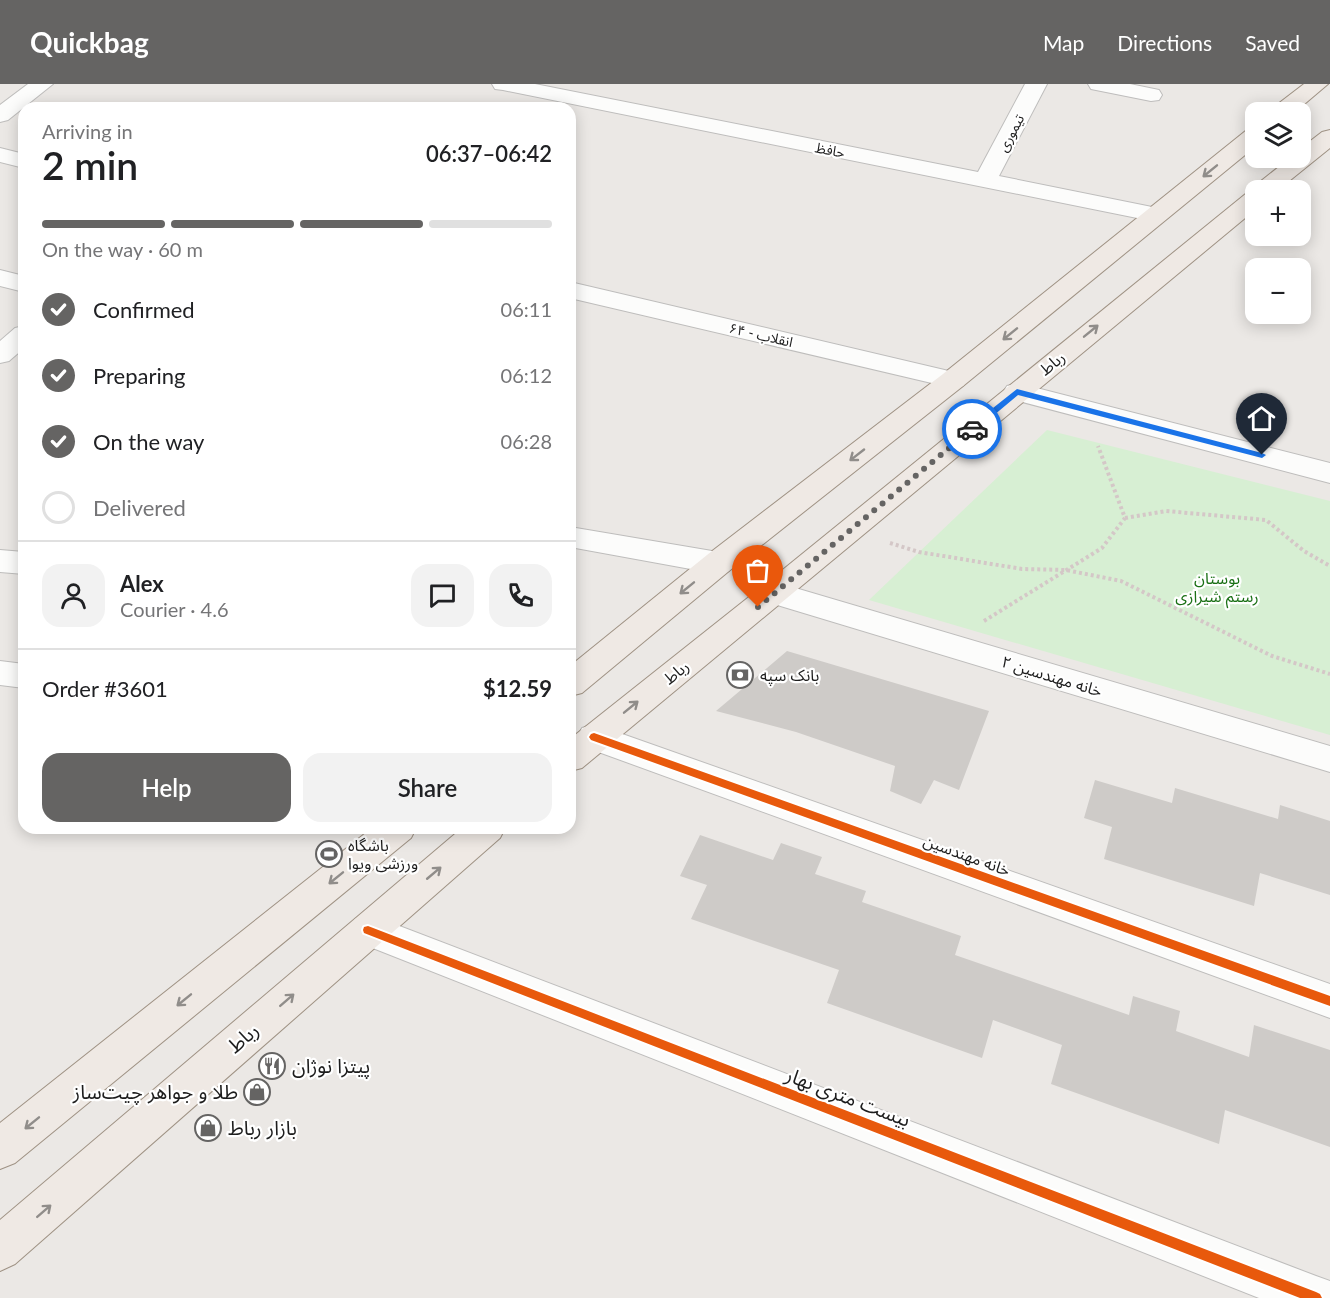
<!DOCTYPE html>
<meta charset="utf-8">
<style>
:root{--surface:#fff;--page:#f2f2f2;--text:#202124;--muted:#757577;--line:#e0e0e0;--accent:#656463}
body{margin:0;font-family:Lato,"Noto Sans Arabic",sans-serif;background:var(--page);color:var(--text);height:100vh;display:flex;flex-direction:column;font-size:22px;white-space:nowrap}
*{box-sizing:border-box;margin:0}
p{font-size:20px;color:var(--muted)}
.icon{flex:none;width:33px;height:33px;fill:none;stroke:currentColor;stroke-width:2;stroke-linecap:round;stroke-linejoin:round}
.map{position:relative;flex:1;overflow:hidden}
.drawer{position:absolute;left:18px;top:18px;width:558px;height:732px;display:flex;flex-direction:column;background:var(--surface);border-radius:18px;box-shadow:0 3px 15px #0003}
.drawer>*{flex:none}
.tools{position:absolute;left:1245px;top:18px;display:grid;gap:12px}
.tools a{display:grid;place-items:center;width:66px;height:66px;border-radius:12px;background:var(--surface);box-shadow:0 3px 15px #0003;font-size:30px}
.pin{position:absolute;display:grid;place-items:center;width:51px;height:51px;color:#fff;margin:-62px -26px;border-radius:50% 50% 50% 0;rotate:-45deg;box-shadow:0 0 6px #0007}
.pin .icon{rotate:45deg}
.courier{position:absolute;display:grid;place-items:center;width:60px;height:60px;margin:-30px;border:4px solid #1a73e8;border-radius:50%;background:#fff;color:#222;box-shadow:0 2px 8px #0007}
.headline em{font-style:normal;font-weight:600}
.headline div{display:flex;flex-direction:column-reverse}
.headline{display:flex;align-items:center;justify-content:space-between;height:102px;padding:0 24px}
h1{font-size:39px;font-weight:600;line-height:45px}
.bar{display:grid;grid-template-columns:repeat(4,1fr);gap:9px 6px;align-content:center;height:72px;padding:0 24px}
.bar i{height:8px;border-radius:4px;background:var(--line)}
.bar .active{background:var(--accent)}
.bar p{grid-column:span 4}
.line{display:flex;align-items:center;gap:15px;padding:0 24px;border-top:2px solid var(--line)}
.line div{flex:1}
.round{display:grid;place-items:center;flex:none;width:63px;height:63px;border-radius:18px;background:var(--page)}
ol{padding:0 24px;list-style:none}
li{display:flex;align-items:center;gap:18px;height:66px}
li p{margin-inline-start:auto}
li .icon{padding:6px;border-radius:50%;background:var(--accent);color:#fff;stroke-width:4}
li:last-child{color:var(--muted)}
li i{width:33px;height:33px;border:3px solid var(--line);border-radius:50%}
.button{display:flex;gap:12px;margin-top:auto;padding:12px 24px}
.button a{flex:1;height:69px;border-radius:18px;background:var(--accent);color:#fff;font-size:24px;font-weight:600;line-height:69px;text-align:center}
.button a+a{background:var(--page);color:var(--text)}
header{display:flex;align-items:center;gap:36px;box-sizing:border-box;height:84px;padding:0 30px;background:var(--accent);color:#fff}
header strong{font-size:28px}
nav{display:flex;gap:33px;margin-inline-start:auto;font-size:21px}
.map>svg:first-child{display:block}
.park{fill:#d7efd3}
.building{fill:#cecbc8}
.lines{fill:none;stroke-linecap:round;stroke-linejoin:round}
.minor-casing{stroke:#bebdbc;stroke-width:2}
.major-casing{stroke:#9f9284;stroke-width:2}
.path{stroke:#d4c7c7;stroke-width:4;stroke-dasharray:3 3;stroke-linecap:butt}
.minor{fill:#fcfcfb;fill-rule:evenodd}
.major{fill:#efe9e4;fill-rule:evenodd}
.cycleway-casing{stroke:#fff;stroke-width:4}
.cycleway{fill:#e8590c;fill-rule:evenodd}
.oneway{stroke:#908d8a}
.route{fill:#1a73e8}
.done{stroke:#656463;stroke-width:6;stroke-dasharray:0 10.8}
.labels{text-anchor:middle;stroke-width:4.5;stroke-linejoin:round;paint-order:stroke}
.far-street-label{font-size:14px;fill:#1d1d1d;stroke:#fff}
.street-label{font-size:16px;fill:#1d1d1d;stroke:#fff}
.park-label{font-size:16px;fill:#1a7015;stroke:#fff}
.poi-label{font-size:16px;fill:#1d1d1d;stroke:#fff;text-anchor:start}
.near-street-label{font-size:20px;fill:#1d1d1d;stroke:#fff}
.near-poi-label{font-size:20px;fill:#1d1d1d;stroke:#fff;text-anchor:start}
</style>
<header>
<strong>Quickbag</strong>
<nav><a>Map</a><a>Directions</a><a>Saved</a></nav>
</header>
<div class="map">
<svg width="1330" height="1214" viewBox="0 0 1330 1214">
<rect width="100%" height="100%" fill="#ebe8e5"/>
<path class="park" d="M 1047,346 L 1330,417 L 1330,651 L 869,516 Z"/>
<path class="building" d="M 787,567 L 989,627 L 959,706 L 934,696 L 921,720 L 890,707 L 895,682 L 796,648 L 716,627 Z
M 1095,696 L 1172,719 L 1175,704 L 1278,735 L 1280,721 L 1330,737 L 1330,811 L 1260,789 L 1254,822 L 1104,775 L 1112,743 L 1084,734 Z
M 700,751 L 773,776 L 781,759 L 822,773 L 815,790 L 866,807 L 862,818 L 961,852 L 955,871 L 1129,931 L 1133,912 L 1180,927 L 1176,947 L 1249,973 L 1254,941 L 1330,966 L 1330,1063 L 1225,1026 L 1219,1060 L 1051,1000 L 1062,961 L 993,936 L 982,974 L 827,919 L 839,886 L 691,835 L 707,801 L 680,792 Z"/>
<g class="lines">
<defs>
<path id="minor" d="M 28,0 L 53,0 L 8,36 L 0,38 L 0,21 Z
M 492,0 L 535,0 L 978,88 L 1025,0 L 1047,0 L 999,92 L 1157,124 L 1165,126 L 1169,131 L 1165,136 L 1157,138 L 503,6 L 495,5 Z
M 1088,0 L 1130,0 L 1159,6 L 1162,11 L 1159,16 L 1151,17 L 1091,5 Z
M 0,64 L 24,70 L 24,84 L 0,78 Z
M 0,186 L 24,192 L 24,208 L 0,202 Z
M 570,198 L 953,288 L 963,290 L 967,296 L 963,302 L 953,304 L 570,214 Z
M 24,242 L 24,264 L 9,277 L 0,279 L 0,257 L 15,244 Z
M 1017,299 L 1330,379 L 1330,399 L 1007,314 L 1003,308 L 1007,302 Z
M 570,443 L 718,468 L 729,471 L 733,479 L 729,487 L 718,490 L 570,463 Z
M 0,466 L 24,468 L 24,490 L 0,488 Z
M 775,498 L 1330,662 L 1330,688 L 764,517 L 759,509 L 764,501 Z
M 0,577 L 24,580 L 24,604 L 0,601 Z
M 594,640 L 1330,900 L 1330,934 L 582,662 L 577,653 L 582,644 Z
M 368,830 L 1316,1192 L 1330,1197 L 1330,1214 L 1259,1214 L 355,857 L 349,846 L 355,835 Z"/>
<path id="major" d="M 1304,0 L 1328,0 L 1295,28 L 1271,28 L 1274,23 Z
M 1256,43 L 1256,62 L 963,302 L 729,487 L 582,609 L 570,612 L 570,582 L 707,471 L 943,290 L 1248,45 Z
M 1330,46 L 1330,64 L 1278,106 L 1256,106 L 1256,125 L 582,684 L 570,687 L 570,655 L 764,501 L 1248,108 L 1253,107 L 1256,101 L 1290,74 L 1300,74 L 1300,65 L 1322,48 Z
M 372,744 L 416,744 L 411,754 L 15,1079 L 0,1085 L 0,1039 Z
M 462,744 L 505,744 L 500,754 L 15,1180 L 0,1187 L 0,1136 Z"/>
</defs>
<use href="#minor" class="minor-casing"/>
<use href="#major" class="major-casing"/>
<path class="path" d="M 1125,434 L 1166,427 L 1266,436 L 1304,467 L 1330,482
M 890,459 L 919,468 L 1022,485 L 1066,486 L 1121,497 L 1272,572 L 1330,590
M 984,537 L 1102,464 L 1125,434 L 1098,362"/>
<use href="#minor" class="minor"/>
<use href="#major" class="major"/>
<defs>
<path id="cycleway" d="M 594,649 L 1330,912 L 1330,922 L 591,656 L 589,653 L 591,650 Z
M 368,842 L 1316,1208 L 1320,1210 L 1322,1214 L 1300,1214 L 364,849 L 363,846 L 364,843 Z"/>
</defs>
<use href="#cycleway" class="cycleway-casing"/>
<use href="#cycleway" class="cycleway"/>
</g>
<defs><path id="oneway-shaft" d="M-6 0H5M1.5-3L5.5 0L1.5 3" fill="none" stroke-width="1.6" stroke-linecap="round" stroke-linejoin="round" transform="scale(1.5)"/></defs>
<g class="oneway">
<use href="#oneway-shaft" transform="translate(1210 87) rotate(141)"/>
<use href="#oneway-shaft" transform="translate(1091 247) rotate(-39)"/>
<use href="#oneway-shaft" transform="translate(1010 250) rotate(141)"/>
<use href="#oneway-shaft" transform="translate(857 371) rotate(142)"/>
<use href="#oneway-shaft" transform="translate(687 504) rotate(141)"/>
<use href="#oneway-shaft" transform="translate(631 623) rotate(-39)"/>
<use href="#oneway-shaft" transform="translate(434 789) rotate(-40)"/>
<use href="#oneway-shaft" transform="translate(336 794) rotate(141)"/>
<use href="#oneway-shaft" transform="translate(184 916) rotate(141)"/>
<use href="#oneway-shaft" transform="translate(287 916) rotate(-41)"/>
<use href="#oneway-shaft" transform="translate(32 1039) rotate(141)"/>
<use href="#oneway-shaft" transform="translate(44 1127) rotate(-41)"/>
</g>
<path class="route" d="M 1017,305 L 1262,369 L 1266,371 L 1262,374 L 1018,311 L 975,347 L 969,347 L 969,343 Z"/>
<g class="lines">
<path class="done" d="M 758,523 L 972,345"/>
</g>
<defs>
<symbol id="bank-ring" viewBox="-11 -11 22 22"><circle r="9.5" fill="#fff" stroke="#656463" stroke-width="1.5"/><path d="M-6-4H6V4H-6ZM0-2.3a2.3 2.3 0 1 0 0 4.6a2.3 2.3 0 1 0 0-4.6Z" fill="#656463"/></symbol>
<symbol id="stadium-ring" viewBox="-11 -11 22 22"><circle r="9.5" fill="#fff" stroke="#656463" stroke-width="1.5"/><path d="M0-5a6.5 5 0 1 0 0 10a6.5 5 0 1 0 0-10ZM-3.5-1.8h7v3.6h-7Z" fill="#656463"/></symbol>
<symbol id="restaurant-ring" viewBox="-11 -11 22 22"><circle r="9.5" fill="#fff" stroke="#656463" stroke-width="1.5"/><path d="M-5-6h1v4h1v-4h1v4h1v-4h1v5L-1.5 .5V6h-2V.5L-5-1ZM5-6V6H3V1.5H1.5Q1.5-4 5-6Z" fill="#656463"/></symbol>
<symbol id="shop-ring" viewBox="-11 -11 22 22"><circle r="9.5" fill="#fff" stroke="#656463" stroke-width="1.5"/><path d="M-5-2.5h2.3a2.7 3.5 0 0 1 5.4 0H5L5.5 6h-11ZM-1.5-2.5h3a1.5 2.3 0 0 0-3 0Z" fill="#656463"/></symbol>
</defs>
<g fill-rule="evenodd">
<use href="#bank-ring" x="725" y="576" width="30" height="30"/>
<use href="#stadium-ring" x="314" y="755" width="30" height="30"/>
<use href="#restaurant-ring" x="257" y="967" width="30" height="30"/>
<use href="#shop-ring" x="242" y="993" width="30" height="30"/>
<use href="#shop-ring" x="193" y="1029" width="30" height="30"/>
</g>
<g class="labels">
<g class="far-street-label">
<text transform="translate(1011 49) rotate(-62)" y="5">تیموری</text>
<text transform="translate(830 66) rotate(11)" y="5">حافظ</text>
<text transform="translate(761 251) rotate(13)" y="5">انقلاب - ۶۴</text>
</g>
<g class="street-label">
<text transform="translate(1052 279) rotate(-39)" y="6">رباط</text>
<text transform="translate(676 588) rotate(-39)" y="6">رباط</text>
<text transform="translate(1052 592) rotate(17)" y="6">خانه مهندسین ۲</text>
<text transform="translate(967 771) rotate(20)" y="6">خانه مهندسین</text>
</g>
<g class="park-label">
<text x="1217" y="500">بوستان<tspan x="1217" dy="18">رستم شیرازی</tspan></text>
</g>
<g class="poi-label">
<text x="760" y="597">بانک سپه</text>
<text x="348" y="767">باشگاه<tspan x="348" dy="18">ورزشی ویوا</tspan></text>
</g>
<g class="near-street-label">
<text transform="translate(243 954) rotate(-41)" y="7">رباط</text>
<text transform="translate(848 1013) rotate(21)" y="7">بیست متری بهار</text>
</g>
<g class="near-poi-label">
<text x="292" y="989">پیتزا نوژان</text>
<text x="238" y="1015" text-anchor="end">طلا و جواهر چیت‌ساز</text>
<text x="228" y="1051">بازار رباط</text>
</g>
</g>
</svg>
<div class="tools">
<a><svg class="icon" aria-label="layers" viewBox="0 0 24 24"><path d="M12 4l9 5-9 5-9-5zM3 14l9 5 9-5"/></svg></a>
<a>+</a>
<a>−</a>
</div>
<div class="pin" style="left:758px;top:523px;background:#ea580c"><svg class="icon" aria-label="bag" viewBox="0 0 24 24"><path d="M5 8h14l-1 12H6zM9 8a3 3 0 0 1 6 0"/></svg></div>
<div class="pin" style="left:1262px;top:371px;background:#1f2937"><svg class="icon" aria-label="home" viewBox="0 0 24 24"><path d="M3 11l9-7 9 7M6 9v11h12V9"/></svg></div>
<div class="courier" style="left:972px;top:345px"><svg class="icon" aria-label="car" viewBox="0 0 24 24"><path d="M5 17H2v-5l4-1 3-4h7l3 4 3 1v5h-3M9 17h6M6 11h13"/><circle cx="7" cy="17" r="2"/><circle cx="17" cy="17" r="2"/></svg></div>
<section class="drawer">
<div class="headline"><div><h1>2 min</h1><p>Arriving in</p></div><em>06:37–06:42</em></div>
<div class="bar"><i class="active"></i><i class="active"></i><i class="active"></i><i></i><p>On the way · 60 m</p></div>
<ol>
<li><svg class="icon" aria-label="check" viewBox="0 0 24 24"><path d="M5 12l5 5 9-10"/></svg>Confirmed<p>06:11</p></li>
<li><svg class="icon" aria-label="check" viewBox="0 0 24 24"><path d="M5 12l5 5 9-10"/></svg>Preparing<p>06:12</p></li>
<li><svg class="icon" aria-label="check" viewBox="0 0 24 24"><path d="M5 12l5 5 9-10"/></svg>On the way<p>06:28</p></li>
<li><i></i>Delivered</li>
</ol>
<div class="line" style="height:108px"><a class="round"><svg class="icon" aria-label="person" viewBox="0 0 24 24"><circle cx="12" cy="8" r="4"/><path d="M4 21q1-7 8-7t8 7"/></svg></a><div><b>Alex</b><p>Courier · 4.6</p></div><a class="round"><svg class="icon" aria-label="chat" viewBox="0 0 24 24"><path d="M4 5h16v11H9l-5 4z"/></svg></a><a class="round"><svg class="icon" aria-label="phone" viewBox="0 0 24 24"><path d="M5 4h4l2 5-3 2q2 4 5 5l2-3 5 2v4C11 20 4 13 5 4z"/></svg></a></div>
<div class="line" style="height:78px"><div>Order #3601</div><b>$12.59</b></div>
<div class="button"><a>Help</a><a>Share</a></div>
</section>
</div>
